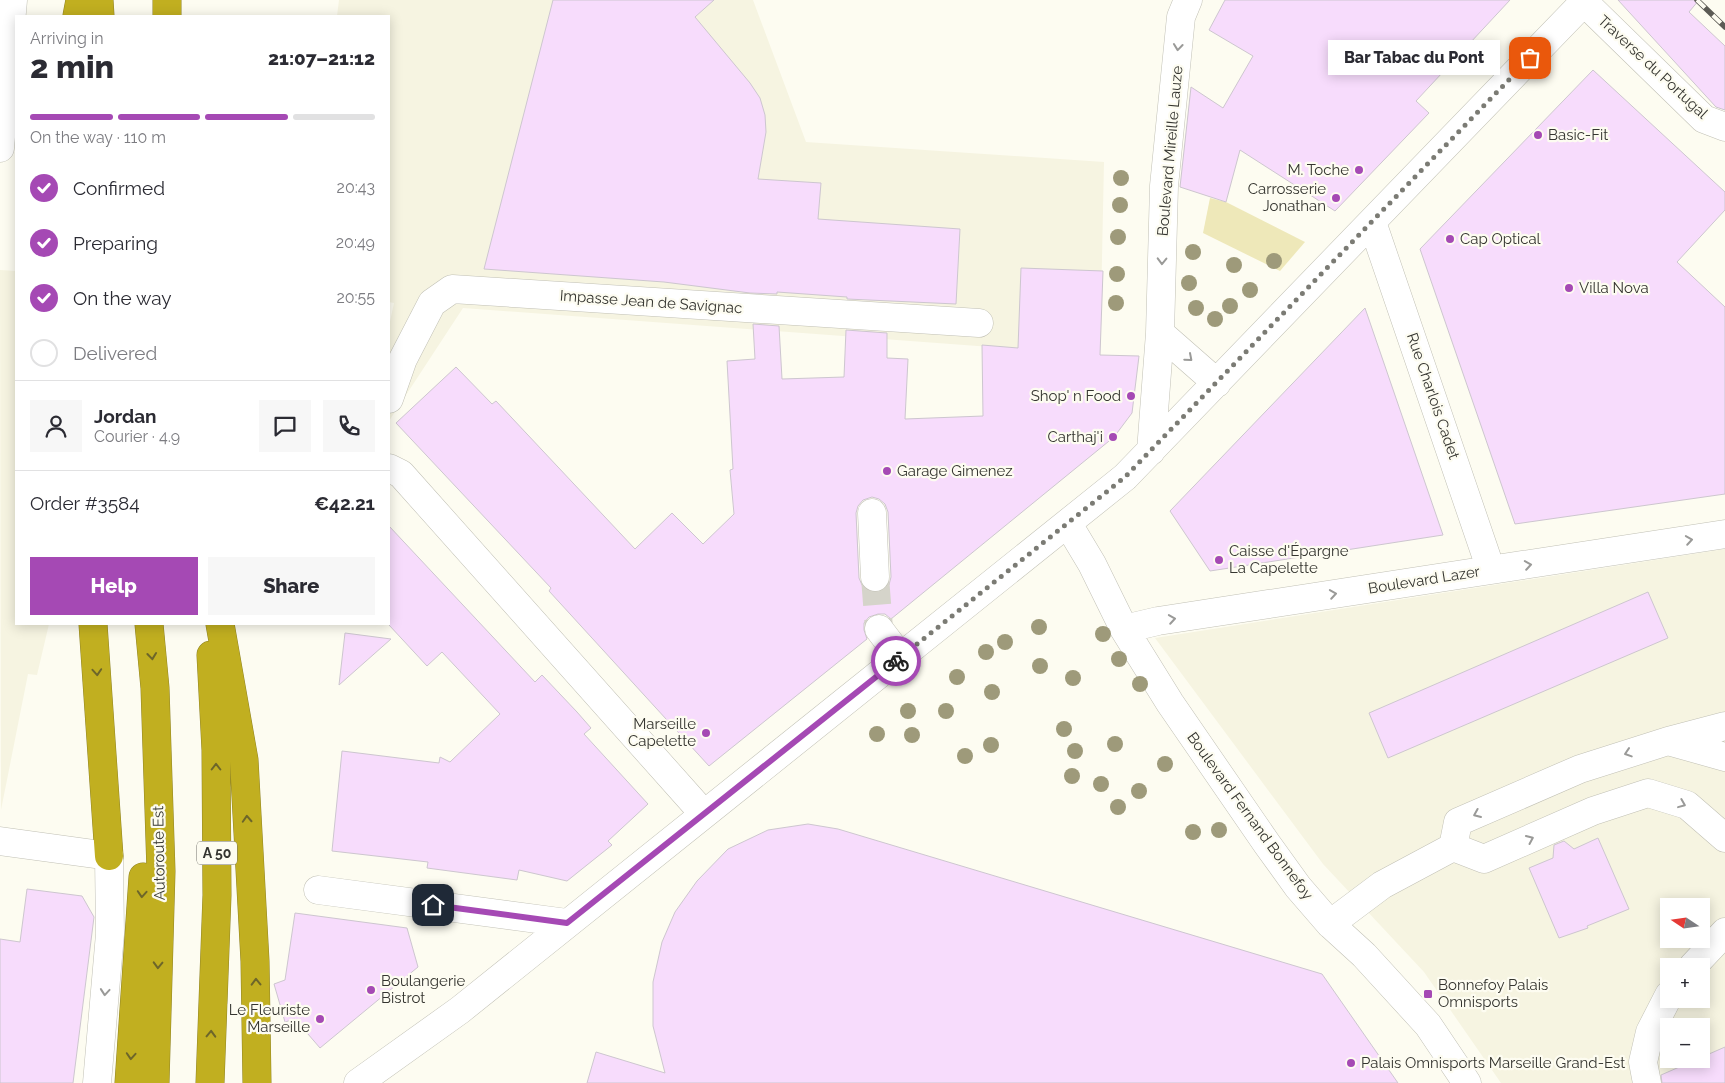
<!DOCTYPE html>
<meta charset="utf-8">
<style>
:root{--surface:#fff;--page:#f7f7f7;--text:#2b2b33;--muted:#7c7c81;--line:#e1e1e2;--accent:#a549b4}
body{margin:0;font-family:Raleway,sans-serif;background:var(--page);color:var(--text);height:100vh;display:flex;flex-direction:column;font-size:19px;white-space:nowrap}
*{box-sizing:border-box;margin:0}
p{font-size:16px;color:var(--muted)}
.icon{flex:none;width:28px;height:28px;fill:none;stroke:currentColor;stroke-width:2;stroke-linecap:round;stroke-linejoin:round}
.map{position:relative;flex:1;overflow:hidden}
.details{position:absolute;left:15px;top:15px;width:375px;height:610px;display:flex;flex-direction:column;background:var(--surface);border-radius:0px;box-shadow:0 2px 12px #0003}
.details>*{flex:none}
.needle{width:32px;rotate:283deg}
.buttons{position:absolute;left:1660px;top:898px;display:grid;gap:10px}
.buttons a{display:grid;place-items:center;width:50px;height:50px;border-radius:0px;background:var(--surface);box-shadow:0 2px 12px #0003;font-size:25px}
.pin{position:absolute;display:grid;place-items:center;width:42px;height:42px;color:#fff;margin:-21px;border-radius:10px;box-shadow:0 2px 8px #0006}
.courier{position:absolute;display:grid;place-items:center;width:50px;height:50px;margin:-25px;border:4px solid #a549b4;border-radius:50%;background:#fff;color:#222;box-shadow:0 1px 6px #0007}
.bubble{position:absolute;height:35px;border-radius:0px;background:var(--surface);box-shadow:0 2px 12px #0003;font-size:16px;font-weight:800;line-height:35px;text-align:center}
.overview em{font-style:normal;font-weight:800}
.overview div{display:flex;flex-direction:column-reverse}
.overview{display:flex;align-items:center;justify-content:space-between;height:85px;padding:0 15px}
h1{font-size:32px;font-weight:800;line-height:38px}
.bar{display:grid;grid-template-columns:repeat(4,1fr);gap:8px 5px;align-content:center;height:60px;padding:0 15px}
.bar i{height:6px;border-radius:4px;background:var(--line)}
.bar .active{background:var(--accent)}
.bar p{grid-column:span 4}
.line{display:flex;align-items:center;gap:12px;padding:0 15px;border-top:1px solid var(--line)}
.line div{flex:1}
.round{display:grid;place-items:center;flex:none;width:52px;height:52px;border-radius:0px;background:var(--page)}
ol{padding:0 15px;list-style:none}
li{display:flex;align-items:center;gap:15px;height:55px}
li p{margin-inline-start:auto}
li .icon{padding:5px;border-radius:50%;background:var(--accent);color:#fff;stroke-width:4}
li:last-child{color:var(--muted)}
li i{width:28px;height:28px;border:2px solid var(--line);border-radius:50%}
.action{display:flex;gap:10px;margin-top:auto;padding:10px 15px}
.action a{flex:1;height:58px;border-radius:0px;background:var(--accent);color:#fff;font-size:20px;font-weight:800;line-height:58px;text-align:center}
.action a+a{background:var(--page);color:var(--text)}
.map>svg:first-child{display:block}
.built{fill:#f6f4e1;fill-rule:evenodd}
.green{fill:#eee8b9}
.building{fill:#f7dcfc;stroke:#cdc6cf;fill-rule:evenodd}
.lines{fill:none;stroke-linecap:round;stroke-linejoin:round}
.minor-tunnel{stroke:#d5d4ca;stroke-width:28;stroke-dasharray:28 14;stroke-linecap:butt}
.minor-casing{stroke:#c1c0b5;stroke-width:29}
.highway-casing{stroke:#908426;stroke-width:29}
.minor{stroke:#fff;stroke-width:28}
.highway{stroke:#c1af20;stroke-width:28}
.rail-casing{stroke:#5c5b55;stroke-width:5.5}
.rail{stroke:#fdfcf1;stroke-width:4;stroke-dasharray:11;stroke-linecap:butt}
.tree{fill:#9e9a7a}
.oneway{stroke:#9a9a98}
.oneway2{stroke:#6d662a}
.done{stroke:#7b7b74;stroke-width:5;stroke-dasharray:0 9}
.route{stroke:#a549b4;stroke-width:6}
.poi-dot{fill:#a549b4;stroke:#fdfcf1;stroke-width:2}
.labels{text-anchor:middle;stroke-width:4.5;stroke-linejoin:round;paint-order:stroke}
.shield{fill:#fdfcf1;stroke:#71716a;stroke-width:1}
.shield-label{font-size:14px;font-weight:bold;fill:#353530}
.street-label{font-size:15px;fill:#353530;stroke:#fdfcf1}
.poi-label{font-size:15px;fill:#353530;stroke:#fdfcf1;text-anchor:start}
</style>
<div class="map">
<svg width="1725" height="1083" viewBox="0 0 1725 1083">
<rect width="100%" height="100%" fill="#fdfcf1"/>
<path class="built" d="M 339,0 L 753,0 L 806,142 L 1104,162 L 1100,355 L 463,308 L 389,421 L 389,326 L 394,303 L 389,302 L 389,16 L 337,16 Z
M 0,270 L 16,271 L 16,624 L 49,624 L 37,675 L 28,674 L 1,810 Z
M 1725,549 L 1725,1083 L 1501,1083 L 1424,972 L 1323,864 L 1155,638 ZM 1669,906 L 1701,906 L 1701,939 L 1669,939 ZM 1669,966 L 1701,966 L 1701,999 L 1669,999 ZM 1669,1026 L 1701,1026 L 1701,1059 L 1669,1059 Z"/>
<path class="green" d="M 1210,198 L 1226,202 L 1305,242 L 1280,271 L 1203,233 Z"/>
<path class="building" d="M 553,0 L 714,0 L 695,17 L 750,83 L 760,98 L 765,115 L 766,132 L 758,179 L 821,183 L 818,219 L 960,229 L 956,304 L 847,299 L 847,297 L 777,292 L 777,294 L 750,293 L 664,282 L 484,269 Z
M 1225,0 L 1510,0 L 1416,101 L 1429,113 L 1335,211 L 1240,150 L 1226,202 L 1180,187 L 1191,87 L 1223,108 L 1253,56 L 1209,30 Z
M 1618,0 L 1699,0 L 1689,12 L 1725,46 L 1725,110 L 1716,107 Z
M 1593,70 L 1725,192 L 1725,210 L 1677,262 L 1725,307 L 1725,494 L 1515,524 L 1420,249 Z
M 1021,268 L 1103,271 L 1100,355 L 1139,356 L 1132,413 L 1114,437 L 891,619 L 885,614 L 878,614 L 869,617 L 864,623 L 864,630 L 867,639 L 709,766 L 549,591 L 551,588 L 396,423 L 456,367 L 492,404 L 496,401 L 635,549 L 672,513 L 703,544 L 734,514 L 730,470 L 733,469 L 727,361 L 755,359 L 753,324 L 779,326 L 782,379 L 844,377 L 846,330 L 887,333 L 887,358 L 908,359 L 905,419 L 983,416 L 982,345 L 1018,348 ZM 872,497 L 879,499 L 885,504 L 888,512 L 891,577 L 889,585 L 883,590 L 876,593 L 867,591 L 862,585 L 859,578 L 856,513 L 858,506 L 863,500 Z
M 1365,308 L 1443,535 L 1210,571 L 1170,511 Z
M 389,526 L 535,682 L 542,675 L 577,712 L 591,728 L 584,734 L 648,804 L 608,841 L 612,845 L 567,881 L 519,870 L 517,880 L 427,868 L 428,862 L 332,851 L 342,751 L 439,763 L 440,757 L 450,762 L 500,714 L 442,652 L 427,666 L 389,625 Z
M 1648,592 L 1668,638 L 1388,758 L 1369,713 Z
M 345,633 L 391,639 L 339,685 Z
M 808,824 L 838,829 L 1322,974 L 1398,1083 L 587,1083 L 596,1052 L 665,1073 L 653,1026 L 653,982 L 662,942 L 675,912 L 697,881 L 728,849 L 768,830 Z
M 1598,838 L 1629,909 L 1587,926 L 1588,928 L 1559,938 L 1529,868 L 1553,858 L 1554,845 L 1564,841 L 1574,849 Z
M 27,889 L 82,896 L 94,917 L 73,1083 L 0,1083 L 0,939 L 20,942 Z
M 295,913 L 407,928 L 418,967 L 320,1048 L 295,1019 L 285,1022 L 274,984 L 285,980 Z
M 1725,1047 L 1725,1083 L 1662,1083 L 1661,1075 Z"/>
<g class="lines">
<path class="minor-tunnel" d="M 875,577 L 879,629"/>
<defs>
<path id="minor" d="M 1584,2 L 1704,119 L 1725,127
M 0,148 L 13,0
M 1372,222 L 1491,570
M 1160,333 L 1217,383
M 389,399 L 403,359 L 432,303 L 452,289 L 979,323
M 1151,451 L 1160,333 L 1164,186 L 1181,17 L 1188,0
M 389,468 L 401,474 L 704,814
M 872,513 L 875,577
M 1068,524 L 1092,564 L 1124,629 L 1170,703 L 1267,844 L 1298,887 L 1330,924 L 1364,955 L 1428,1025 L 1467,1083
M 879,629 L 901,658
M 1124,629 L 1158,621 L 1725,534
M 1668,741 L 1725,726
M 0,841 L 109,856 L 110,934 L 97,1083
M 1453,847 L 1458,822 L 1580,769 L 1668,741 L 1725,757
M 318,890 L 567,923
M 1330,924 L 1382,885 L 1453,847 L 1484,859 L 1593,811 L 1648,793 L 1687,805 L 1725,838
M 1693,966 L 1725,932
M 358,1083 L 460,1010 L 1125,477 L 1586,0
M 1647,1083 L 1643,1062 L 1650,1032 L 1669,995"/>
<path id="highway" d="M 99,0 L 100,16
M 167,0 L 167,16
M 77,16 L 80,0
M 93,624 L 109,856
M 149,624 L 155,688 L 161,871 L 155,1083
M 220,624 L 244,760 L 255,961 L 257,1083
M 129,1083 L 143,877
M 210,1083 L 217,895 L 216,750 L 211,655"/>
</defs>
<use href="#minor" class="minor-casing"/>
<use href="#highway" class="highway-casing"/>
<use href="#minor" class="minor"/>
<use href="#highway" class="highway"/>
<defs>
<path id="rail" d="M 1697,0 L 1725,27"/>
</defs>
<use href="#rail" class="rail-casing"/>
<use href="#rail" class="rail"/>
</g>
<g class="tree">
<circle cx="1121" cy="178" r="8"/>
<circle cx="1120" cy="205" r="8"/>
<circle cx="1118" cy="237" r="8"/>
<circle cx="1193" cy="252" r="8"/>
<circle cx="1274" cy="261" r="8"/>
<circle cx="1234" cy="265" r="8"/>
<circle cx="1117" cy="274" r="8"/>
<circle cx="1189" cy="283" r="8"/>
<circle cx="1250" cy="290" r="8"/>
<circle cx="1116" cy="303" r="8"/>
<circle cx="1230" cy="306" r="8"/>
<circle cx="1196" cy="308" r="8"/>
<circle cx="1215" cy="319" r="8"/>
<circle cx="1039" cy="627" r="8"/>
<circle cx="1103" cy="634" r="8"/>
<circle cx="1005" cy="642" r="8"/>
<circle cx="986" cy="652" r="8"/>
<circle cx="1119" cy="659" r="8"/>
<circle cx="1040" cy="666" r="8"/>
<circle cx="957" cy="677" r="8"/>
<circle cx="1073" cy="678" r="8"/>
<circle cx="1140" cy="684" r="8"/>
<circle cx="992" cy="692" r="8"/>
<circle cx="908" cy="711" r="8"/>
<circle cx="946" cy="711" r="8"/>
<circle cx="1064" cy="729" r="8"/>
<circle cx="877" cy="734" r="8"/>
<circle cx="912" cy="735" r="8"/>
<circle cx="1115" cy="744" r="8"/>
<circle cx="991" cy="745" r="8"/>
<circle cx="1075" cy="751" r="8"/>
<circle cx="965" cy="756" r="8"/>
<circle cx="1165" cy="764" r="8"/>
<circle cx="1072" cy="776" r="8"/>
<circle cx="1101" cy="784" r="8"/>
<circle cx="1139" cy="791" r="8"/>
<circle cx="1118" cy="807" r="8"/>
<circle cx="1219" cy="830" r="8"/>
<circle cx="1193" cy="832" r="8"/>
</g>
<defs><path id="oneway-chevron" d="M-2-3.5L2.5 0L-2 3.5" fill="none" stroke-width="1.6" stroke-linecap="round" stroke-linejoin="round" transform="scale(1.25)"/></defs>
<g class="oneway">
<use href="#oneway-chevron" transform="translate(1178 47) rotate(96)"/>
<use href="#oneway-chevron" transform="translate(1162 261) rotate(91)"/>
<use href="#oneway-chevron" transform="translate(1189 358) rotate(41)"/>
<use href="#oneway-chevron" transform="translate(1689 540) rotate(-9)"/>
<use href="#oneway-chevron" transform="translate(1528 565) rotate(-9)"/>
<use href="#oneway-chevron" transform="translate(1333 594) rotate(-9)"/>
<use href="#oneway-chevron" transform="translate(1172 619) rotate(-9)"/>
<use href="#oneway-chevron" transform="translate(1628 753) rotate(162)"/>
<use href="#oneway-chevron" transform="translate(1682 804) rotate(22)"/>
<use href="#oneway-chevron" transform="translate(1477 814) rotate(157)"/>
<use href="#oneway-chevron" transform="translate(1530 839) rotate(-24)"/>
<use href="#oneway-chevron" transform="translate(105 992) rotate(95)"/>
</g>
<g class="oneway2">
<use href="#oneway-chevron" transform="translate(152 656) rotate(84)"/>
<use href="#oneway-chevron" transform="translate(97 672) rotate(86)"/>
<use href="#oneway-chevron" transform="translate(216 767) rotate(-90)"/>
<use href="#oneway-chevron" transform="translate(247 819) rotate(-93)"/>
<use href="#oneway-chevron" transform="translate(142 894) rotate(94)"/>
<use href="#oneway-chevron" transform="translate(158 965) rotate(92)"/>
<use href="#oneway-chevron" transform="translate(256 982) rotate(-91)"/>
<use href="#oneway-chevron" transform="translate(211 1034) rotate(-88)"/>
<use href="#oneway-chevron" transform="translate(131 1056) rotate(94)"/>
</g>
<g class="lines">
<path class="done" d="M 896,661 L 1125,477 L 1530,58"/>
<path class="route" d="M 433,905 L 567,923 L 896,661"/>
</g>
<g class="poi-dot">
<circle cx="1538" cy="135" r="5"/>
<circle cx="1359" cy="170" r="5"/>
<circle cx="1336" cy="198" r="5"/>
<circle cx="1450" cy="239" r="5"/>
<circle cx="1569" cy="288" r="5"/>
<circle cx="1131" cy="396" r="5"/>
<circle cx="1113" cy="437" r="5"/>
<circle cx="887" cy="471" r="5"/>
<circle cx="1219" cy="560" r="5"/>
<circle cx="706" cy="733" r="5"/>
<circle cx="371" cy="990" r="5"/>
<rect x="1423" y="989" width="10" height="10" rx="2.5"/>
<circle cx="320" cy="1019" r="5"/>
<circle cx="1351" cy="1063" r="5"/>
</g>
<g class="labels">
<rect class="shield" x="197" y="841.5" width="40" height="23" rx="4"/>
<g class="shield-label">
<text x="217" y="858">A 50</text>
</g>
<g class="street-label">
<text transform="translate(1653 67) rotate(43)" y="5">Traverse du Portugal</text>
<text transform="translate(1170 151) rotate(-85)" y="5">Boulevard Mireille Lauze</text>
<text transform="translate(651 302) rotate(4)" y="5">Impasse Jean de Savignac</text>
<text transform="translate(1433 396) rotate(71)" y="5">Rue Charlois Cadet</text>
<text transform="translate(1424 580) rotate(-9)" y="5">Boulevard Lazer</text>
<text transform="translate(1250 816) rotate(54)" y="5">Boulevard Fernand Bonnefoy</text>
<text transform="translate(159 853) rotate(-91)" y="5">Autoroute Est</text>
</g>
<g class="poi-label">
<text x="1548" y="140">Basic-Fit</text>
<text x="1349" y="175" text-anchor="end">M. Toche</text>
<text x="1326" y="194" text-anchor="end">Carrosserie<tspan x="1326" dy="17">Jonathan</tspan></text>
<text x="1460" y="244">Cap Optical</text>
<text x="1579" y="293">Villa Nova</text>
<text x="1121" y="401" text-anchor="end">Shop' n Food</text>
<text x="1103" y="442" text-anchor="end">Carthaj'i</text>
<text x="897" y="476">Garage Gimenez</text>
<text x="1229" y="556">Caisse d'Épargne<tspan x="1229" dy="17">La Capelette</tspan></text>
<text x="696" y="729" text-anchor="end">Marseille<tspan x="696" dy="17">Capelette</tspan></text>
<text x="381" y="986">Boulangerie<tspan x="381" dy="17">Bistrot</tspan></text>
<text x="1438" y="990">Bonnefoy Palais<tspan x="1438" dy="17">Omnisports</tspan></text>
<text x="310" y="1015" text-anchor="end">Le Fleuriste<tspan x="310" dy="17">Marseille</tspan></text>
<text x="1361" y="1068">Palais Omnisports Marseille Grand-Est</text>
</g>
</g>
</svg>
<div class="buttons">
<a><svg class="needle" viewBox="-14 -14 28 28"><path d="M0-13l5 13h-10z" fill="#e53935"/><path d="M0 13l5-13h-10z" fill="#7c7c81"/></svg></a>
<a>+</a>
<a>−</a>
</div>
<div class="pin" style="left:1530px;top:58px;background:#ea580c"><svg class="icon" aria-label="bag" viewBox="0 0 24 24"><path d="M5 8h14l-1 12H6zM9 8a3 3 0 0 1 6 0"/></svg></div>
<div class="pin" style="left:433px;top:905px;background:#1f2937"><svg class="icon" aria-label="home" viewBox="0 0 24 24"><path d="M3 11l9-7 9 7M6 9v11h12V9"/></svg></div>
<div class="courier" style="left:896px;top:661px"><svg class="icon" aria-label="bike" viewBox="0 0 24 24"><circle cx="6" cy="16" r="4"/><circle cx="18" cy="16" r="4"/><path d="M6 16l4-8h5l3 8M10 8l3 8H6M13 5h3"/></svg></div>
<div class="bubble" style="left:1328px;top:40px;width:172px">Bar Tabac du Pont</div>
<section class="details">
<div class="overview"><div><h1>2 min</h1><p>Arriving in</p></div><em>21:07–21:12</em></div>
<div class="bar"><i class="active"></i><i class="active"></i><i class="active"></i><i></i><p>On the way · 110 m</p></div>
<ol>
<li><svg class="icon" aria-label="check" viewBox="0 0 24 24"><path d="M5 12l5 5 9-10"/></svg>Confirmed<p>20:43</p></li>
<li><svg class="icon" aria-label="check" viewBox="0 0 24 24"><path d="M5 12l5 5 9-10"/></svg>Preparing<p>20:49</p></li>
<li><svg class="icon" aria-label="check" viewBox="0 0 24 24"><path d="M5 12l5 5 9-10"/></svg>On the way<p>20:55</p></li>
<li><i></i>Delivered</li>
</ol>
<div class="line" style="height:90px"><a class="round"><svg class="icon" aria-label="person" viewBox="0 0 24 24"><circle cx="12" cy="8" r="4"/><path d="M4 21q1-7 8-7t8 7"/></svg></a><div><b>Jordan</b><p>Courier · 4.9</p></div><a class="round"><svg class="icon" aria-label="chat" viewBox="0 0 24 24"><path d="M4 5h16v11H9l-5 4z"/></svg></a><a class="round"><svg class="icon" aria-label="phone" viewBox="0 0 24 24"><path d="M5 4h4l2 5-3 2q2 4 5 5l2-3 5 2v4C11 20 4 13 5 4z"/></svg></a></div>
<div class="line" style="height:65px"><div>Order #3584</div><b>€42.21</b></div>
<div class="action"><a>Help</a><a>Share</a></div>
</section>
</div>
